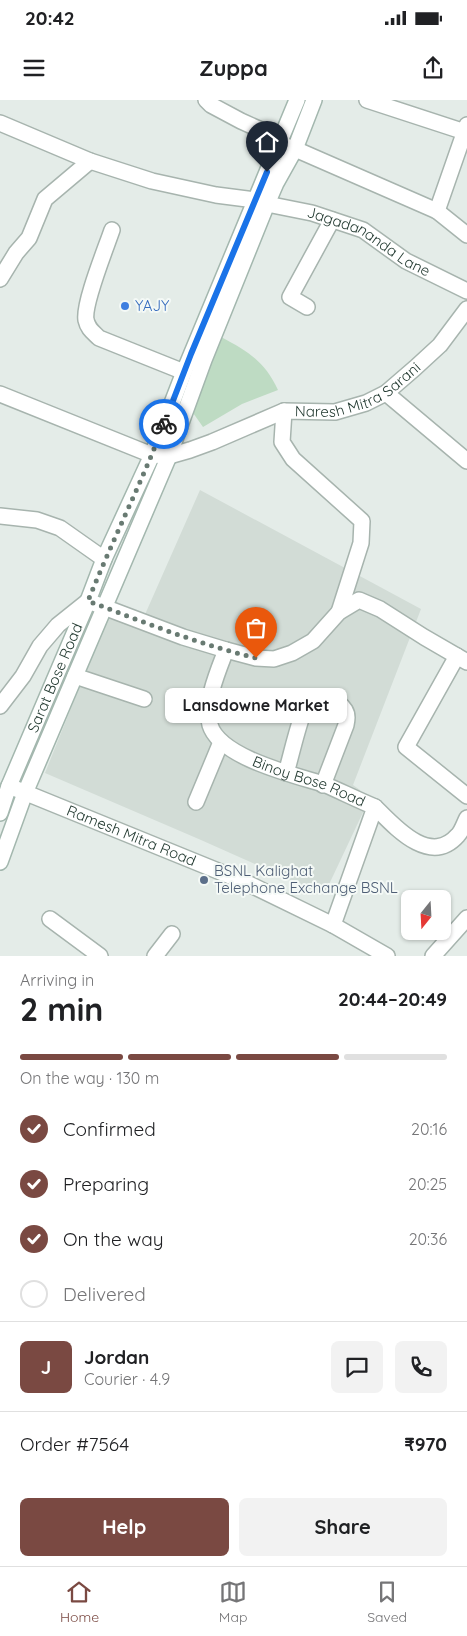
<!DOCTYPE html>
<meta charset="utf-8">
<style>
:root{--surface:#fff;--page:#f2f2f2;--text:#202124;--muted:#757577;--line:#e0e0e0;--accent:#7a4942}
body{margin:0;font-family:Quicksand,sans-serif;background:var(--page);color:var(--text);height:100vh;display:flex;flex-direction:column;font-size:19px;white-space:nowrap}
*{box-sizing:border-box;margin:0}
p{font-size:16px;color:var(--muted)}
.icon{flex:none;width:28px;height:28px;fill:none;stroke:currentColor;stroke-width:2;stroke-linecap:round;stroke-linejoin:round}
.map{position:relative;height:856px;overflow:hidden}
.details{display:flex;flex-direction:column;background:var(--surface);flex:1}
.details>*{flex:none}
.needle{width:32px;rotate:198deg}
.tools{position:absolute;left:401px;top:790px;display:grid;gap:10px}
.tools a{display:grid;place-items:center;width:50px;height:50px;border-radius:8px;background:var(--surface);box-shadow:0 1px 4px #0004;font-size:25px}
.pin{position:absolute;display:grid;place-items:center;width:42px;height:42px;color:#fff;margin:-51px -21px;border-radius:50% 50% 50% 0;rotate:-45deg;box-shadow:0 0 5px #0007}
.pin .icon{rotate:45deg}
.courier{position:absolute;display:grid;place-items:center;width:50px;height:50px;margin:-25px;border:4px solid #1a73e8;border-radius:50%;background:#fff;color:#222;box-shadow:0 1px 6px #0007}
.bubble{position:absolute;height:35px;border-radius:8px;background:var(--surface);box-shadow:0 1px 4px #0004;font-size:16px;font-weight:800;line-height:35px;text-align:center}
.head em{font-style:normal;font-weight:800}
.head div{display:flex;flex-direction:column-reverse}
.head{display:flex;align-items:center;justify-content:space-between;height:85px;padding:0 20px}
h1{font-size:32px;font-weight:800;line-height:38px}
.bar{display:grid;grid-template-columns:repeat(4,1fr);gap:8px 5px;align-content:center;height:60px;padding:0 20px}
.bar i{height:6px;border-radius:4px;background:var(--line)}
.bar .active{background:var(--accent)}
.bar p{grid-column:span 4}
.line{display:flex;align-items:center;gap:12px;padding:0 20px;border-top:1px solid var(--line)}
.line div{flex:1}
.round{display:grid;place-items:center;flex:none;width:52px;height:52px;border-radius:8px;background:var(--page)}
ol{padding:0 20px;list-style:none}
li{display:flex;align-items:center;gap:15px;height:55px}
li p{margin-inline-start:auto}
li .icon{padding:5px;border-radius:50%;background:var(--accent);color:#fff;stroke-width:4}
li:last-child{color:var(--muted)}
li i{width:28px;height:28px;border:2px solid var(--line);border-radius:50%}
.primary-button{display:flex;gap:10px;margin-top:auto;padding:10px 20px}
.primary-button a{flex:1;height:58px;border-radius:8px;background:var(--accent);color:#fff;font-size:20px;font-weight:800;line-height:58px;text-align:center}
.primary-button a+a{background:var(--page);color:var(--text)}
.status{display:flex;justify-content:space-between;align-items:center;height:35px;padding:0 25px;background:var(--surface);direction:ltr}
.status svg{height:14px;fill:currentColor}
header{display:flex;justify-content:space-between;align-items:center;height:65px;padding:0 20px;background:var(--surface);font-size:22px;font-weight:800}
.menu{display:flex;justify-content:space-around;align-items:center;height:70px;border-top:1px solid var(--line);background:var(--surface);font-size:14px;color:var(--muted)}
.menu a{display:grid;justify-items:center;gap:2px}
.menu .active{color:var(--accent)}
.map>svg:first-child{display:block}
.built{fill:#d2dcd6}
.green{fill:#bedbc3}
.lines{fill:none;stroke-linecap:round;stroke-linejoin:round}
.street-casing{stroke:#a7b4ae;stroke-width:18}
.secondary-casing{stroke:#a3b7ae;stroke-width:18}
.street{stroke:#fff;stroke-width:15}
.secondary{stroke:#fff;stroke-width:15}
.done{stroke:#687a72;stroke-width:5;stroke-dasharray:0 9}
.route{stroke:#1a73e8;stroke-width:6}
.shop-dot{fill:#3f7fe0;stroke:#f4f9f6;stroke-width:2}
.service-dot{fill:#5c6f8a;stroke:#f4f9f6;stroke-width:2}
.labels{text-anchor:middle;stroke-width:4;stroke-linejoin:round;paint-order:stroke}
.street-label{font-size:15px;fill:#253c33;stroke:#f4f9f6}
.shop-label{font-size:15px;fill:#366cbe;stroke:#f4f9f6;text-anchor:start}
.service-label{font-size:15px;fill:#4e5e75;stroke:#f4f9f6;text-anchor:start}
</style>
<div class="status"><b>20:42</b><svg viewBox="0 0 49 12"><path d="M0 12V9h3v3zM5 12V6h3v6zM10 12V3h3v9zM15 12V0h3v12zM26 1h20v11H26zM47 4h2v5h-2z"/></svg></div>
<header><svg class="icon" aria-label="menu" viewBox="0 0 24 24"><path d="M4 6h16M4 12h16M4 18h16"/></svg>Zuppa<svg class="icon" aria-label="share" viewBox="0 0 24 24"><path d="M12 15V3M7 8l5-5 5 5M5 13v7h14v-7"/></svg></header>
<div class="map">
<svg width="467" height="856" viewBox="0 0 467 856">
<rect width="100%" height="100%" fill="#e4ece8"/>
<path class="built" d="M 200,390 L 421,509 L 353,685 L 360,690 L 366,706 L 324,795 L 201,740 L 45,673 L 111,508 L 143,519 Z"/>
<path class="green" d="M 221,237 C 248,251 265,262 278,290 L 242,304 L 203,327 L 191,310 Z"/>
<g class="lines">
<defs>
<g id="street">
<path d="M 206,0 L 211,5 L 241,21 L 261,30 L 269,38 L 280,44 L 295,49 L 437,111 L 467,135"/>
<path d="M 367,0 L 465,32"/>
<path id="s1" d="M 0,23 L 90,61 L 152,81 L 216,95 L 255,100 L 267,104 L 312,113 L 363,130 L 406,161 L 467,191"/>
<path d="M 437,111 L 467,25"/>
<path d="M 112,130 C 106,148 83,204 86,220 C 88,229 93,232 99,238 L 184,272"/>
<path d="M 0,179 L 16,153 L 29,138 L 45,99 L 90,61"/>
<path d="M 307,207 L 290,197 L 332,120"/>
<path d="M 386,293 L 467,361"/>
<path id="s2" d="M 0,294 L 152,355 L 169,356 L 190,350 L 212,342 L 284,311 L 335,312 L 366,303 L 386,293 L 415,268 L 440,245 L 467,209"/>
<path d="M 284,311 L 282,342 L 293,359 L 362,421 L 361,443 L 339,512"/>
<path d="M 0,416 L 37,420 L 60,428 L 104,459"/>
<path id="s3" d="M 226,550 C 218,571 204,603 210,625 C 220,658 295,675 326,685 C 342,692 358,700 375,707 L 333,825"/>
<path d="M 457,556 L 406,647 L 467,696"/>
<path d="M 75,576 L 144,599"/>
<path d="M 0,606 L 23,576 L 40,546 L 58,525 L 88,501 L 183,537 L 226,550 L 256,558 L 274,559 L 292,553 L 313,541 L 339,512 L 359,500 L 380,509 L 424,537 L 467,562"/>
<path d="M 286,673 C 291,657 300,614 308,602 C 317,591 339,600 345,610 C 348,615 347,620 346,625 L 323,685"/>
<path id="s4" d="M 9,686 L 245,782 L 333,825 L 387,856"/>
<path d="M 196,702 L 221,642"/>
<path d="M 375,707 C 395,727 430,767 458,735 C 462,731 464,724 467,718"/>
<path d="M 50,819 L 100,856"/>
<path d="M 155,856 L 172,834"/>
<path d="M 433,856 L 467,818"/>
</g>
<g id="secondary">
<path id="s5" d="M 0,713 L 9,686 L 88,501 L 104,459 L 152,355 L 184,272 L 297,0"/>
<path d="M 0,762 L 25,693 L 169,356 L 204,260 L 267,104 L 276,83 L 295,49 L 314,0"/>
</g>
</defs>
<use href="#street" class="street-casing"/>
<use href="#secondary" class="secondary-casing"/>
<use href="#street" class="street"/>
<use href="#secondary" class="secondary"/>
</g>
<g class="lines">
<path class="done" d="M 164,324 C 141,384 112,441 88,501 C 143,522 198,544 256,558"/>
<path class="route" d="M 164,324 L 191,254 L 267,72"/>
</g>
<circle class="shop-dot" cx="125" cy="206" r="5"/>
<circle class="service-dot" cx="204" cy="780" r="5"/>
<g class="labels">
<g class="street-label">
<text dy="5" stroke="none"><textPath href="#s1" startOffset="390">Jagadananda Lane</textPath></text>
<text dy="5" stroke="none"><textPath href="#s2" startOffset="384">Naresh Mitra Sarani</textPath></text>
<text dy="5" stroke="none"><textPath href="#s5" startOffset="146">Sarat Bose Road</textPath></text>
<text dy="5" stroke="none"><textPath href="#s3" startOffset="195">Binoy Bose Road</textPath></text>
<text dy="5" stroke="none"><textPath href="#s4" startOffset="132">Ramesh Mitra Road</textPath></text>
</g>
<g class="shop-label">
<text x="135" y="211">YAJY</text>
</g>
<g class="service-label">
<text x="214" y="776">BSNL Kalighat<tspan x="214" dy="17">Telephone Exchange BSNL</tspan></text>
</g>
</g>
</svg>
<div class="tools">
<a><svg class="needle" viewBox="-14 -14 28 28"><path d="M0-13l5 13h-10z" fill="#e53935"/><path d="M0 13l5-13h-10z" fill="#757577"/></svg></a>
</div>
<div class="pin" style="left:256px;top:558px;background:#ea580c"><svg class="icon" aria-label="bag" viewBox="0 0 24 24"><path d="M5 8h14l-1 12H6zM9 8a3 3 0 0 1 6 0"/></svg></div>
<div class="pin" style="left:267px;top:72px;background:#1f2937"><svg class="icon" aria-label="home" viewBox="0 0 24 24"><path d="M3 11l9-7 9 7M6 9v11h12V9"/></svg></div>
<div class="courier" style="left:164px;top:324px"><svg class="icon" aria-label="bike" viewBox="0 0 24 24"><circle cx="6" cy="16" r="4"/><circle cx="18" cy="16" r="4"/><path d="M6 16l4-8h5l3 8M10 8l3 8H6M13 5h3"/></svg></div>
<div class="bubble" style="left:165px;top:588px;width:182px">Lansdowne Market</div>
</div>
<section class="details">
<div class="head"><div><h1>2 min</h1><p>Arriving in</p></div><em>20:44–20:49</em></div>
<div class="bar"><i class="active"></i><i class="active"></i><i class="active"></i><i></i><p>On the way · 130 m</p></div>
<ol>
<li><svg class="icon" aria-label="check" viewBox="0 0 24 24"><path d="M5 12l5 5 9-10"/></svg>Confirmed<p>20:16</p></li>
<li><svg class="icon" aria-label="check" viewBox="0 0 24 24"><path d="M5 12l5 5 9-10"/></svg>Preparing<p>20:25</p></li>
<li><svg class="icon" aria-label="check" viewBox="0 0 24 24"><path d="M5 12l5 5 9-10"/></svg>On the way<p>20:36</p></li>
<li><i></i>Delivered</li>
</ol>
<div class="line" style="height:90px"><b class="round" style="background:var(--accent);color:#fff">J</b><div><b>Jordan</b><p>Courier · 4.9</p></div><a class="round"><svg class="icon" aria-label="chat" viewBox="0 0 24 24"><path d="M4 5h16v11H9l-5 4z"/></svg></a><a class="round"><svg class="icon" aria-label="phone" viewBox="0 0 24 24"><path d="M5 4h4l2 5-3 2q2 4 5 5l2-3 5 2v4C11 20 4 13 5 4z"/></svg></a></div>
<div class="line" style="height:65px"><div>Order #7564</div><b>₹970</b></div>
<div class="primary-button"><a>Help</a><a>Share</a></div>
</section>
<nav class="menu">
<a class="active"><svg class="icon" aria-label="home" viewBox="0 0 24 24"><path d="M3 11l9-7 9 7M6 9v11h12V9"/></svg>Home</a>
<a><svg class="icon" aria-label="map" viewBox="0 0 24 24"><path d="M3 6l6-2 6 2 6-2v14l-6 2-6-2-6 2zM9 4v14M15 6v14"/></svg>Map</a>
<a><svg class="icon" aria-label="saved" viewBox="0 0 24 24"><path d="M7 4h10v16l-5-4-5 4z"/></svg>Saved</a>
</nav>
